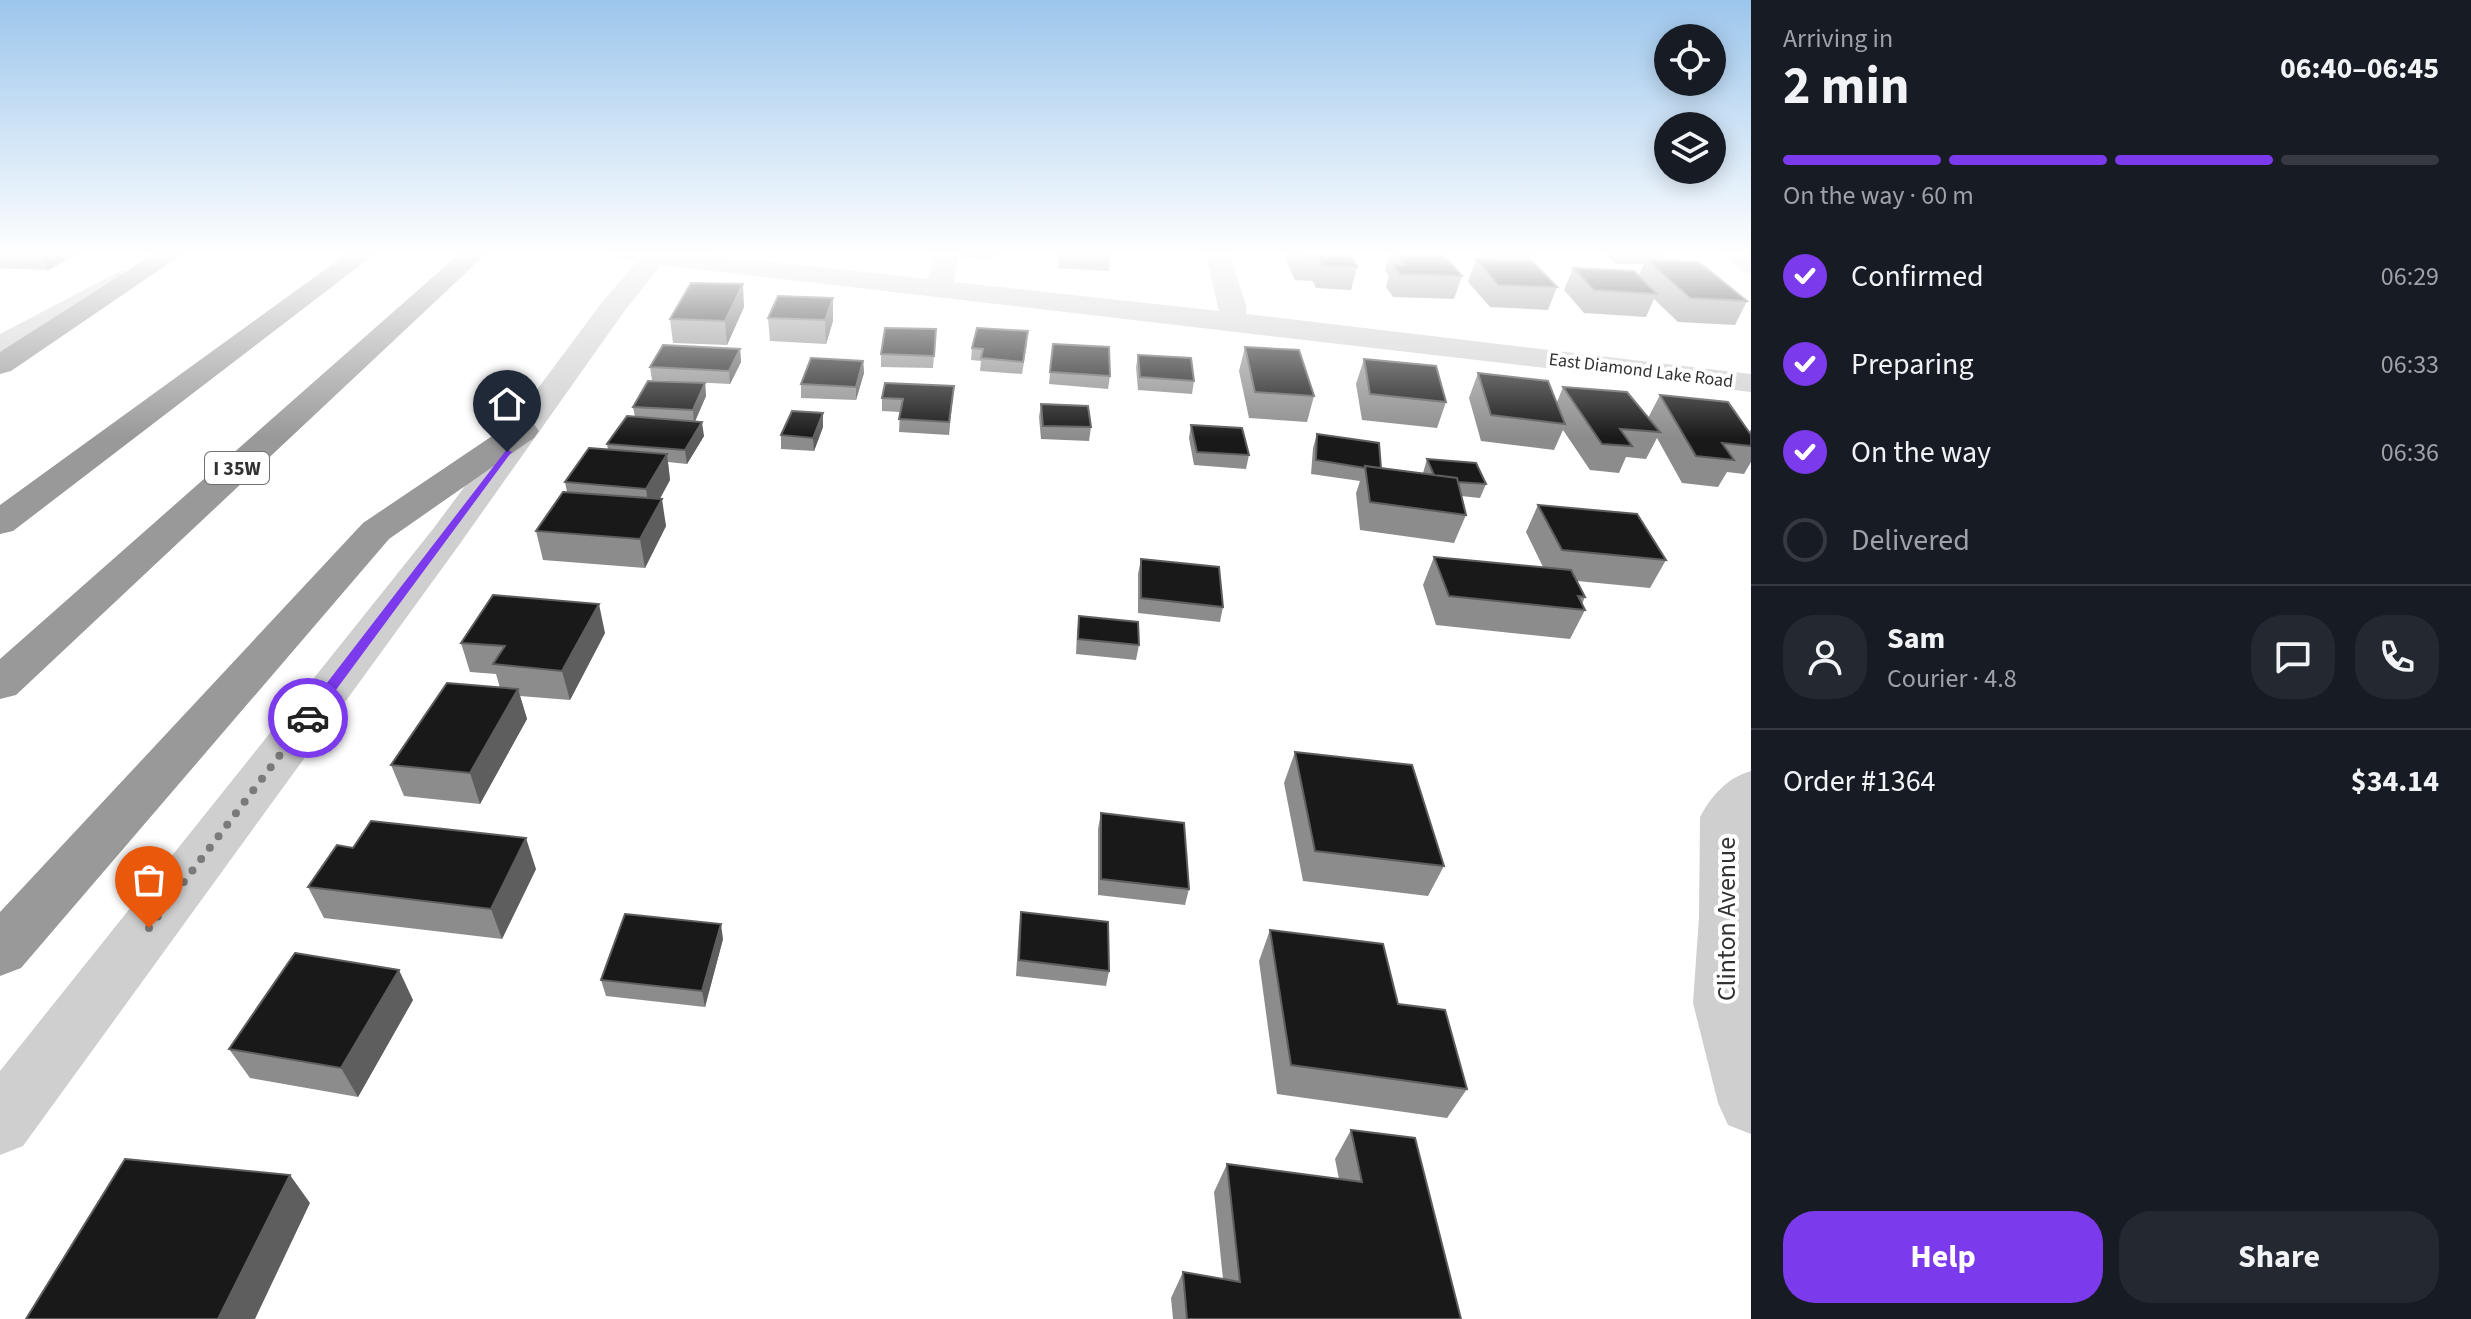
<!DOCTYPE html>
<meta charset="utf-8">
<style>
:root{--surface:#171b24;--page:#242831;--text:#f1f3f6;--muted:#9ea1a6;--line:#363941;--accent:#7c3aed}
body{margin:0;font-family:"Source Sans 3",sans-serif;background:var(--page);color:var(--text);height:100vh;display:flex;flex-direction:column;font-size:30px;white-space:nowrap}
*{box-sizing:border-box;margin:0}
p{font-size:26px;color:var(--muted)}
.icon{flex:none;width:44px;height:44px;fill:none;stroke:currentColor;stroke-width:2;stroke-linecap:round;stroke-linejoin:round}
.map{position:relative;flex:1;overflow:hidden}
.panel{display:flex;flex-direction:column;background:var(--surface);width:720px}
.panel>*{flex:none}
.tools{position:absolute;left:1654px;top:24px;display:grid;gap:16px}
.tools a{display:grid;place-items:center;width:72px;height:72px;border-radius:50%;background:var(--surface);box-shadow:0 4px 20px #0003;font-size:40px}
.pin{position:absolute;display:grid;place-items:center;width:68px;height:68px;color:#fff;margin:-82px -34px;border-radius:50% 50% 50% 0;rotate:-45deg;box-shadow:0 0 8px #0007}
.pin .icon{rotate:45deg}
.courier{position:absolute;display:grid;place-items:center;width:80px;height:80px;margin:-40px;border:6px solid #7c3aed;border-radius:50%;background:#fff;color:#222;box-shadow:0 2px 10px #0007}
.overview em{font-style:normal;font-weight:700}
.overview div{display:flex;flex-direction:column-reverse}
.overview{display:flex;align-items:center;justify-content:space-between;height:136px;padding:0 32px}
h1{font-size:52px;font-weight:700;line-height:60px}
.bar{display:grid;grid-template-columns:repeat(4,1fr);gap:12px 8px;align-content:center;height:96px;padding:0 32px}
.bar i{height:10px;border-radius:6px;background:var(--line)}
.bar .on{background:var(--accent)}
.bar p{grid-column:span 4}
.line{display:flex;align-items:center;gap:20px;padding:0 32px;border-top:2px solid var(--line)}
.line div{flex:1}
.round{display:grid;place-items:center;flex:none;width:84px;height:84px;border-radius:32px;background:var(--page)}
ol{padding:0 32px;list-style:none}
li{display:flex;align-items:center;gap:24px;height:88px}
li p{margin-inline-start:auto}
li .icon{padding:8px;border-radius:50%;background:var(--accent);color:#fff;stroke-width:4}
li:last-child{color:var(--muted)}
li i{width:44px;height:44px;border:4px solid var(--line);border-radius:50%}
.button{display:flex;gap:16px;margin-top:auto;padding:16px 32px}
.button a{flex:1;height:92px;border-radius:32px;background:var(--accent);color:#fff;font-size:32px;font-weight:700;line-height:92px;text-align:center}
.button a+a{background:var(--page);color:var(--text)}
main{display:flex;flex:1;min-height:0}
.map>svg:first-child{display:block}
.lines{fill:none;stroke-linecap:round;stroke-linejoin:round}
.minor{fill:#cfcfcf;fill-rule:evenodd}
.highway{fill:#999;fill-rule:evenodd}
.wall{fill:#8c8c8c}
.shaded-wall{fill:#5e5e5e}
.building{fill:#191919;stroke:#5e5e5e;stroke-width:2}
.route{fill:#7c3aed}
.done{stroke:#7a7a7a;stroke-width:8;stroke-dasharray:0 14.4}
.labels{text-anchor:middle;stroke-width:8;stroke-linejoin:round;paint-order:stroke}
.far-street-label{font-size:18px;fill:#323232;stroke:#fff}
.shield{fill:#fff;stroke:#707070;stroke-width:2}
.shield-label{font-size:20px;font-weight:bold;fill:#323232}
.near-street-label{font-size:26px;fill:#323232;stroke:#fff}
</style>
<main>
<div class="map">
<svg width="1751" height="1319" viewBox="0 0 1751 1319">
<rect width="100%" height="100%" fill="#fff"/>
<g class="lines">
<path class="minor" d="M 612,253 L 693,253 L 928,279 L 935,253 L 959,253 L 954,282 L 1219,311 L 1205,253 L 1229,253 L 1246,305 L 1246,314 L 1751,374 L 1751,392 L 661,265 L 623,313 L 459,545 L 23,1146 L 0,1155 L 0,1071 L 433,529 L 603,301 L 637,262 L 615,258 Z
M 1722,253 L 1750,253 L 1751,274 L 1742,271 Z
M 122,270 L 131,273 L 135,278 L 131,283 L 10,352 L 0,355 L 0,334 Z
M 1751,771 L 1751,1134 L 1728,1125 L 1718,1103 L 1693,1003 L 1699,917 L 1700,817 C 1712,795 1727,778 1751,771 Z"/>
<path class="highway" d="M 155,253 L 184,253 L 11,371 L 0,374 L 0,352 Z
M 348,253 L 376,253 L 13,531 L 0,534 L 0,505 Z
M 460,253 L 487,253 L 16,695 L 0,699 L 0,659 Z
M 522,421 L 534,424 L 539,431 L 534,438 L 389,539 L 21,968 L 0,976 L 0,912 L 363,523 L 510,424 Z"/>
</g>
<path class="wall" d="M 0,253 L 79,253 L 48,270 L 0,268 Z
M 959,253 L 995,253 L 994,259 L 959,257 Z
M 1059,253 L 1111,253 L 1109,271 L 1058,268 Z
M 1288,253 L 1357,253 L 1350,254 L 1357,267 L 1351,290 L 1316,288 L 1313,281 L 1295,280 L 1286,261 Z
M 1390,253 L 1442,253 L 1462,276 L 1454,299 L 1393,297 L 1386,287 L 1389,276 L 1385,270 Z
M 1480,253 L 1532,253 L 1529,261 L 1557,287 L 1548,310 L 1490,307 L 1468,282 L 1476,259 L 1486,260 Z
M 1603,253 L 1665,253 L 1662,260 L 1747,301 L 1735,325 L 1678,322 L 1654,299 L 1646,317 L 1584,313 L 1564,290 L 1573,268 L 1638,276 L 1644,264 L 1616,264 Z
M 833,298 L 833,321 L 826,344 L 770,341 L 768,318 Z
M 744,307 L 727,345 L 673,343 L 670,319 Z
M 936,329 L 933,368 L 881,367 L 881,354 Z
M 1027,344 L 1022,374 L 980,371 L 981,361 L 971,360 L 972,348 Z
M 1053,344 L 1110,376 L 1108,389 L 1049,384 Z
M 1245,347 L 1314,396 L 1307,422 L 1249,418 L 1239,371 Z
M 740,349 L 741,362 L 730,384 L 652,380 L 650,367 Z
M 1138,355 L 1194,381 L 1192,394 L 1138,390 L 1136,367 Z
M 1364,359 L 1446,402 L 1437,428 L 1362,420 L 1356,384 Z
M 863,361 L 864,373 L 856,400 L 801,398 L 801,384 Z
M 1478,373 L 1557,402 L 1563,387 L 1648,418 L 1660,395 L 1749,433 L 1751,429 L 1751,462 L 1744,474 L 1727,472 L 1718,487 L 1682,483 L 1657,438 L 1646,459 L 1626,457 L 1619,473 L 1590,470 L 1563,430 L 1554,450 L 1481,441 L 1469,398 Z
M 705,383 L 706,396 L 695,422 L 704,436 L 687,464 L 668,462 L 670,480 L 660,499 L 666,526 L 645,568 L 543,560 L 536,531 L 567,492 L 565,482 L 608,450 L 607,444 L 635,417 L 633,407 Z
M 954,386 L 949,435 L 899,432 L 900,412 L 882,411 L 882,398 Z
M 1041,404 L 1091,427 L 1089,441 L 1041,439 L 1039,417 Z
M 823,413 L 823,427 L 814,451 L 781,449 L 781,435 Z
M 1191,425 L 1249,455 L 1246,469 L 1194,465 L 1189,438 Z
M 1317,434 L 1381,468 L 1423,473 L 1427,459 L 1486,484 L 1480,498 L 1461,496 L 1466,515 L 1454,543 L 1360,530 L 1356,493 L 1360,481 L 1311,474 L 1313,448 Z
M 1538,505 L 1666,560 L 1650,588 L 1577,581 L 1585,597 L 1582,604 L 1585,610 L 1570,639 L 1436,625 L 1423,585 L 1434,557 L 1543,567 L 1526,532 Z
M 1141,559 L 1223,607 L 1220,622 L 1138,613 L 1138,574 Z
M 1079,616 L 1139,645 L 1136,660 L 1076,654 L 1077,632 Z
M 605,633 L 570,700 L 520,696 L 527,719 L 480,804 L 404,796 L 391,765 L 500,688 L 496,674 L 470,672 L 461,643 Z
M 1295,752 L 1444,866 L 1428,896 L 1303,881 L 1284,783 Z
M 1101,813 L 1189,889 L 1185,905 L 1098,895 L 1098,829 Z
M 353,848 L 536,869 L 502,939 L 324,918 L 308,887 Z
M 1021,912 L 1109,971 L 1106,986 L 1016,976 L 1019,928 Z
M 1270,930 L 1398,1004 L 1467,1089 L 1447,1118 L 1277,1094 L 1259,961 Z
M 723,939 L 705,1007 L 606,996 L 601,980 Z
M 413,1000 L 358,1097 L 250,1078 L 229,1049 Z
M 1351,1130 L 1461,1319 L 1173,1319 L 1171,1298 L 1183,1272 L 1223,1279 L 1214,1192 L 1227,1164 L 1339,1179 L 1335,1159 Z"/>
<path class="shaded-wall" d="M 40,253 L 79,253 L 48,270 Z
M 743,284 L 744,307 L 727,345 L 725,321 Z
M 833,298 L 833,321 L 826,344 L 825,320 Z
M 740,349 L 741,362 L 730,384 L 729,371 Z
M 863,361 L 864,373 L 856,400 L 856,387 Z
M 705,383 L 706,396 L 694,423 L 693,410 Z
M 823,413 L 823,427 L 814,451 L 813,438 Z
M 702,422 L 704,436 L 687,464 L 685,450 Z
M 667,454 L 670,480 L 650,516 L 646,489 Z
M 662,499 L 666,526 L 645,568 L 640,539 Z
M 599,604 L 605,633 L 570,700 L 562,671 Z
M 518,689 L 527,719 L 480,804 L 470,773 Z
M 526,838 L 536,869 L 502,939 L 491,909 Z
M 721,924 L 723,939 L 705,1007 L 702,991 Z
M 399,970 L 413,1000 L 358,1097 L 341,1068 Z
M 290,1175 L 310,1203 L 255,1319 L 218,1319 Z"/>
<path class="building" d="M 1298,253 L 1350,253 L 1357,267 L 1322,266 L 1318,258 L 1300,258 Z
M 1395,253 L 1442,253 L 1462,276 L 1400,274 L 1393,265 L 1404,265 Z
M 1476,259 L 1532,261 L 1557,287 L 1498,285 Z
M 1646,259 L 1699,262 L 1747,301 L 1690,298 Z
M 1573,268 L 1634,271 L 1657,294 L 1594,290 Z
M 691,283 L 743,284 L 725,321 L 670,319 Z
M 778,296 L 833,298 L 825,320 L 768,318 Z
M 885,328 L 936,329 L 934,356 L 881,354 Z
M 977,328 L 1028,331 L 1023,362 L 981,358 L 983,349 L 972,348 Z
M 1053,344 L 1109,347 L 1110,376 L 1050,372 Z
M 663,345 L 740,349 L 729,371 L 650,367 Z
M 1245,347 L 1299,350 L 1314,396 L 1255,392 Z
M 1138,355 L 1191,358 L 1194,381 L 1140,377 Z
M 811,358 L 863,361 L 856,387 L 801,384 Z
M 1364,359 L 1436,366 L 1446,402 L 1370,394 Z
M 1478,373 L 1548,381 L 1565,424 L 1491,415 Z
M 648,381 L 705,383 L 693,410 L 633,407 Z
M 885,383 L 954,386 L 949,422 L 899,419 L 903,399 L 882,398 Z
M 1563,387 L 1627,392 L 1660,432 L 1620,429 L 1632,446 L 1602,444 Z
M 1660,395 L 1728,402 L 1751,435 L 1751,446 L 1722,443 L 1734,460 L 1696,456 Z
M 1041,404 L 1088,406 L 1091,427 L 1043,426 Z
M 792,411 L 823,413 L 813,438 L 781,435 Z
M 627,416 L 702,422 L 685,450 L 607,444 Z
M 1191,425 L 1242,428 L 1249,455 L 1197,452 Z
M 1317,434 L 1379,443 L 1381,468 L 1365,466 L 1365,468 L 1316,460 Z
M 589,448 L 667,454 L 646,489 L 565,482 Z
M 1427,459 L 1476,463 L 1486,484 L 1458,482 L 1457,478 L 1434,475 Z
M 1365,466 L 1457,478 L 1466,515 L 1370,502 Z
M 563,492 L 662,499 L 640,539 L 536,531 Z
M 1538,505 L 1637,514 L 1666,560 L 1562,550 Z
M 1434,557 L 1571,570 L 1585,597 L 1578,596 L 1585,610 L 1449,596 Z
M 1141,559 L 1219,567 L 1223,607 L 1141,598 Z
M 493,595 L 599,604 L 562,671 L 493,664 L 505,646 L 461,643 Z
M 1079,616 L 1138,622 L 1139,645 L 1078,639 Z
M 447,683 L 518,689 L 470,773 L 391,765 Z
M 1295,752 L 1412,765 L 1444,866 L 1315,851 Z
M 1101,813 L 1184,823 L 1189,889 L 1101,879 Z
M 371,821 L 526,838 L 491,909 L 308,887 L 337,845 L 353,848 Z
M 1021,912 L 1108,922 L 1109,971 L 1019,960 Z
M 625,914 L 721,924 L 702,991 L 601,980 Z
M 1270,930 L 1383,944 L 1398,1004 L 1445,1010 L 1467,1089 L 1291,1065 Z
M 295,953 L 399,970 L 341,1068 L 229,1049 Z
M 1351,1130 L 1415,1138 L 1461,1319 L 1187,1319 L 1183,1272 L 1240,1282 L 1227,1164 L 1362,1182 Z
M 125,1159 L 290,1175 L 218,1319 L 26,1319 Z"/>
<linearGradient id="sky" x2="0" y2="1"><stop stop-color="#9cc6ec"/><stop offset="0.58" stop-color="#fff"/><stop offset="1" stop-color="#fff" stop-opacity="0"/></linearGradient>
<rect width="1751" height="438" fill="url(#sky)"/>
<path class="route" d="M 507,449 L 512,452 L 510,454 L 313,721 L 303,721 L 303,714 Z"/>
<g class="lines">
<path class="done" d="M 149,928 L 308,718"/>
</g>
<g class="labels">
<g class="far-street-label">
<text transform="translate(1641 370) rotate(7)" y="6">East Diamond Lake Road</text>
</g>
<rect class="shield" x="205" y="452" width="64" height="32" rx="6"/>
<g class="shield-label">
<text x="237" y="475">I 35W</text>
</g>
<g class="near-street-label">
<text transform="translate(1726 919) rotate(-90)" y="9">Clinton Avenue</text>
</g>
</g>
</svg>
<div class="tools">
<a><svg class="icon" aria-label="locate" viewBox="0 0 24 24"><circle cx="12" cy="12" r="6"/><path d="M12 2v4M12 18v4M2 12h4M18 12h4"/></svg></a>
<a><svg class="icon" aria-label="layers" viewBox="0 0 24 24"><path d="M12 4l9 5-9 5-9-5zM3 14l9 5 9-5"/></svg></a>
</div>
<div class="pin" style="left:149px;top:928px;background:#ea580c"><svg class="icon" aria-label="bag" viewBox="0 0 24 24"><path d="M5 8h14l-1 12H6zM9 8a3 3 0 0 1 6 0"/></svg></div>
<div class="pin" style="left:507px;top:452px;background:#1f2937"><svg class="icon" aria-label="home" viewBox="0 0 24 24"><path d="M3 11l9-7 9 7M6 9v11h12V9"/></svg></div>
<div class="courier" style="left:308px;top:718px"><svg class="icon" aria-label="car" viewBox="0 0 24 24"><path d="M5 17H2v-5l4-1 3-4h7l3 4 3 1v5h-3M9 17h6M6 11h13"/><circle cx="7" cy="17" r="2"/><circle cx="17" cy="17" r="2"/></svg></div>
</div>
<section class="panel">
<div class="overview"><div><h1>2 min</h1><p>Arriving in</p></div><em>06:40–06:45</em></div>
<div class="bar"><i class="on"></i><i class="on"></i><i class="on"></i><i></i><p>On the way · 60 m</p></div>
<ol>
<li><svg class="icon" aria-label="check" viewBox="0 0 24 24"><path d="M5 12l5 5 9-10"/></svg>Confirmed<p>06:29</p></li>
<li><svg class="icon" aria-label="check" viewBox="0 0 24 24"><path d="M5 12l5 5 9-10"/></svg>Preparing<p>06:33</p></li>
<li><svg class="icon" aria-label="check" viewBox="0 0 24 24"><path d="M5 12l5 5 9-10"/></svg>On the way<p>06:36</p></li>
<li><i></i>Delivered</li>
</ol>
<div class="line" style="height:144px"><a class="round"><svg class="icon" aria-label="person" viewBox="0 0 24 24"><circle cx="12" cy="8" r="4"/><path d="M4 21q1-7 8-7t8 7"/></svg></a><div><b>Sam</b><p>Courier · 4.8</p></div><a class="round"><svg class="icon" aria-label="chat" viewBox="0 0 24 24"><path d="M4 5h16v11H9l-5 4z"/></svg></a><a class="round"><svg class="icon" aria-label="phone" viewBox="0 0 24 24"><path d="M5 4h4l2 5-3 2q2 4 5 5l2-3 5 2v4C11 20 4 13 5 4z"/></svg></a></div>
<div class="line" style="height:104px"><div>Order #1364</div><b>$34.14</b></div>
<div class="button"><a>Help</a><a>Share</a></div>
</section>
</main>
